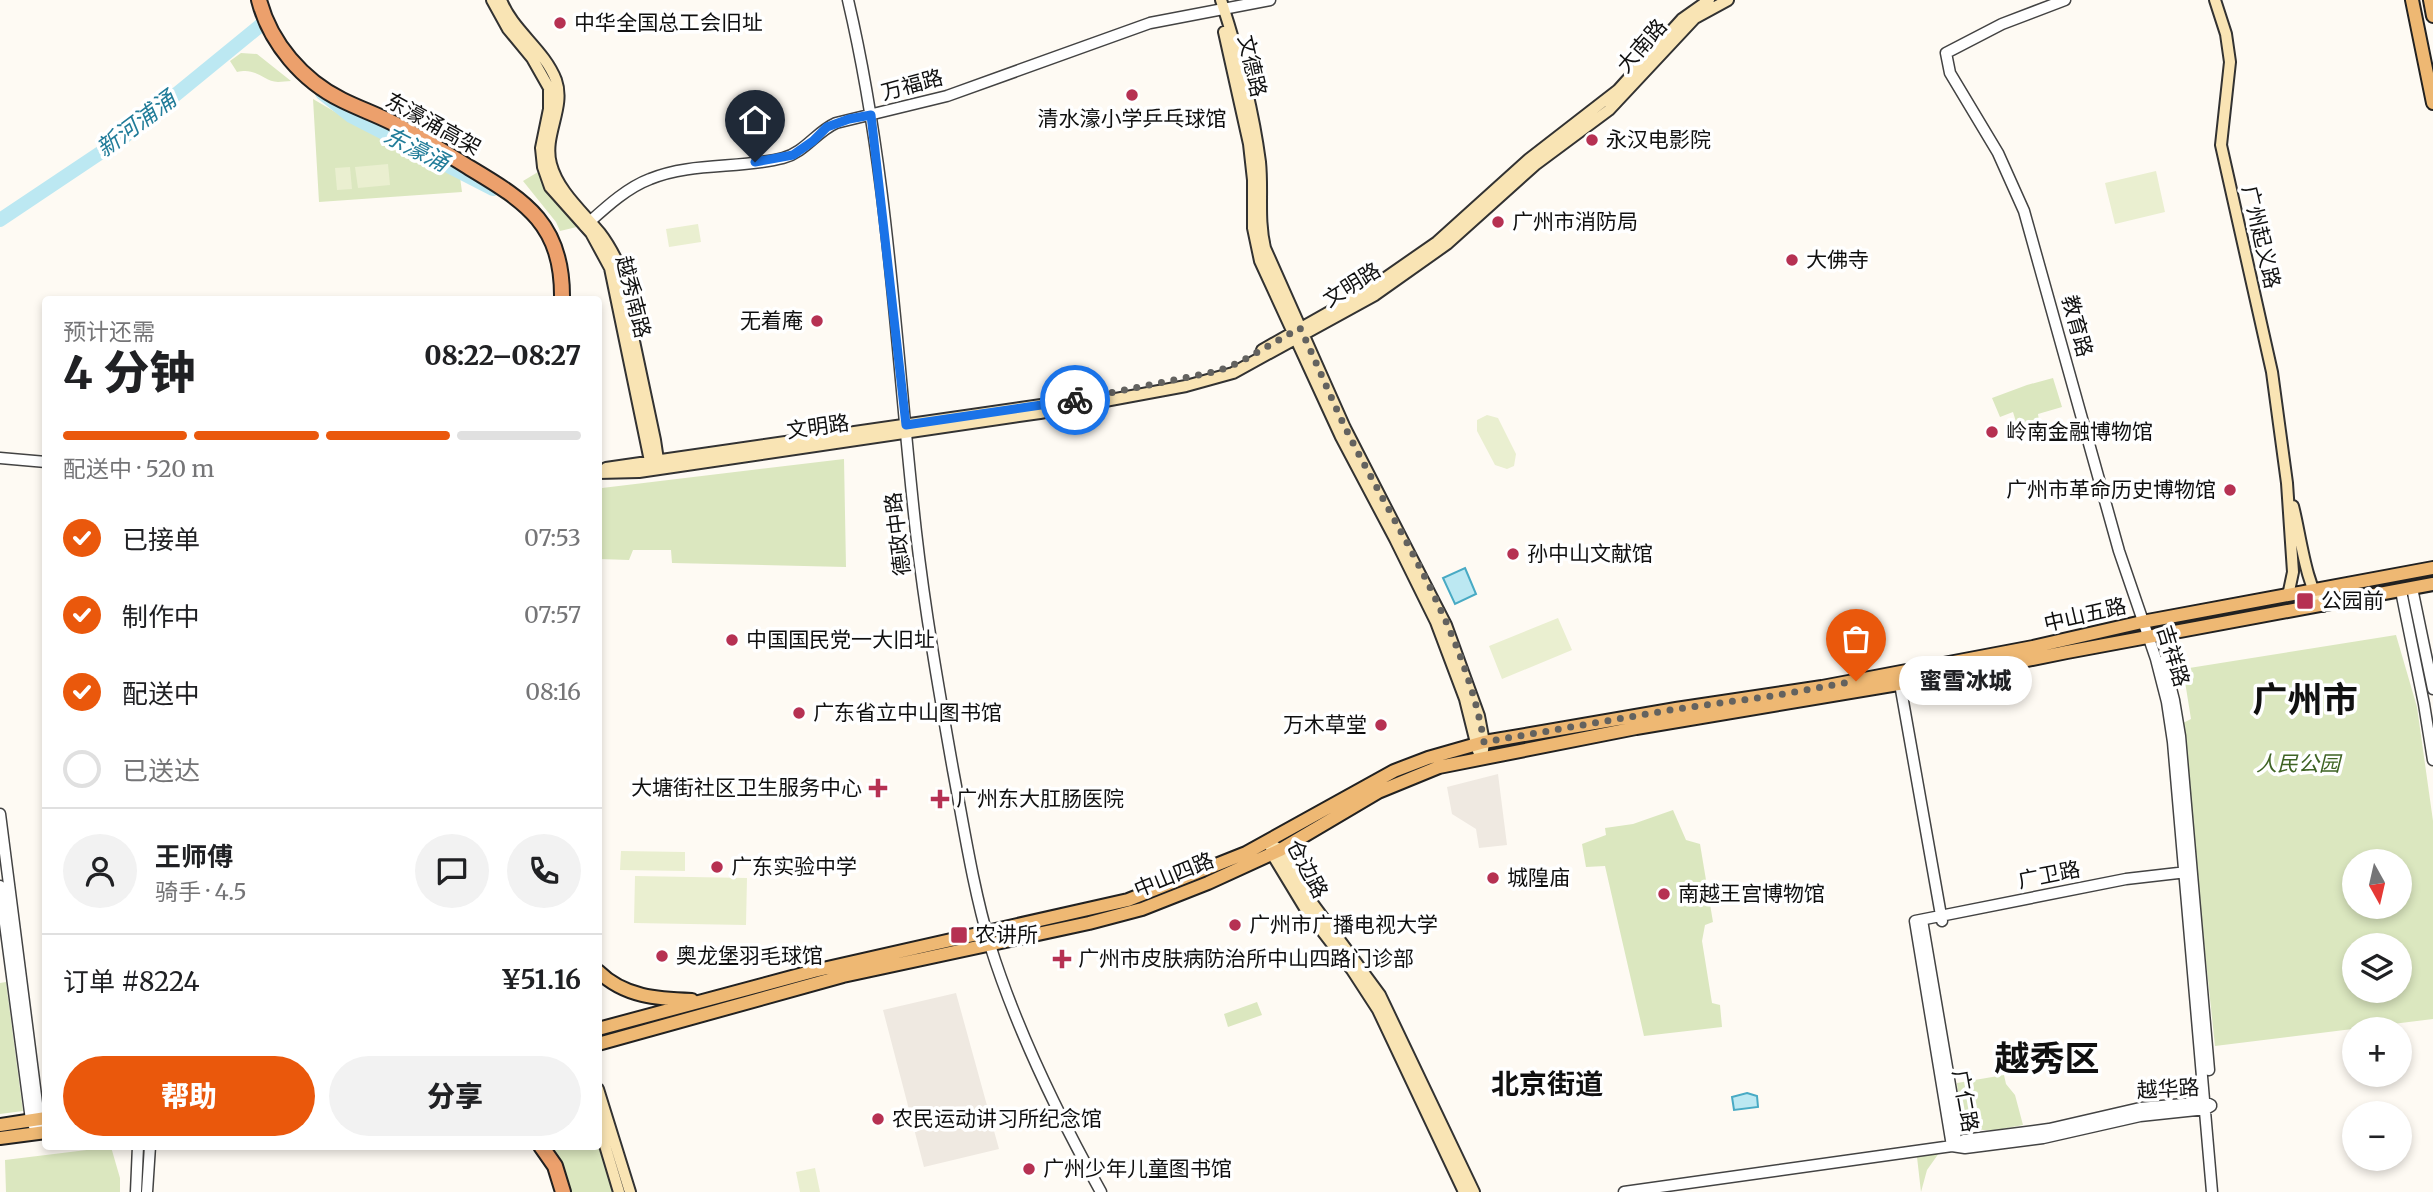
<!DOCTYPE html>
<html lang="zh">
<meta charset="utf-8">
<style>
:root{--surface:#fff;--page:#f2f2f2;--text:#202124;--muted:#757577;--line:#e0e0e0;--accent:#ea580c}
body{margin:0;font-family:Merriweather,"Noto Sans SC",serif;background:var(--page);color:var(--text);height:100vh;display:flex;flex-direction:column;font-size:26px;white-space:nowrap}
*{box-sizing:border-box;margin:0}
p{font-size:23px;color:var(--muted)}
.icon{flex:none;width:38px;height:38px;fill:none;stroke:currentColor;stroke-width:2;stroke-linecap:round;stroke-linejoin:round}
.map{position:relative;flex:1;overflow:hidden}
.panel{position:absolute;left:42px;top:296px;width:560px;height:854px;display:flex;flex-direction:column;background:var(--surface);border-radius:7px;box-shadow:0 4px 10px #0003}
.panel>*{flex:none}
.needle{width:46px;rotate:172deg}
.controls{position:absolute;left:2342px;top:849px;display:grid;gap:14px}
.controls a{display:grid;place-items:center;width:70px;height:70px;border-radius:50%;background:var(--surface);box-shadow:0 4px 10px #0003;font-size:35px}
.pin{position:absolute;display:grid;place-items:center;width:60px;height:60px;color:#fff;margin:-72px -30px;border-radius:50% 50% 50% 0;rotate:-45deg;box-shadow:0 0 7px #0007}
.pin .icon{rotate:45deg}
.courier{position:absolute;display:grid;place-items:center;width:70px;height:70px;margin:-35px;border:5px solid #1a73e8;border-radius:50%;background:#fff;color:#222;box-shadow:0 2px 9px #0007}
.bubble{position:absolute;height:49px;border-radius:24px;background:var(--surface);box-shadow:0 4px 10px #0003;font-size:23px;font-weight:800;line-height:49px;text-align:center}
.headline em{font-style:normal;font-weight:800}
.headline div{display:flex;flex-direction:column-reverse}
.headline{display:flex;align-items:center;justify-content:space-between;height:119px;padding:0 21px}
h1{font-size:46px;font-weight:800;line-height:52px}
.bar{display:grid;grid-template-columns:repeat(4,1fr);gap:10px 7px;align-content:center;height:84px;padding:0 21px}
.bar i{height:9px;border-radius:5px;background:var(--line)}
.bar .on{background:var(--accent)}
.bar p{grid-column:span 4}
.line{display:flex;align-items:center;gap:18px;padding:0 21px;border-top:2px solid var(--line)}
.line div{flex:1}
.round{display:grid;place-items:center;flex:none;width:74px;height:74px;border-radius:37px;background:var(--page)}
ol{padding:0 21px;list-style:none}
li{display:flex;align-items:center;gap:21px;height:77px}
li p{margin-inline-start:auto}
li .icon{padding:7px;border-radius:50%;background:var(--accent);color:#fff;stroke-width:4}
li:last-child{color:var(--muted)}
li i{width:38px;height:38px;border:4px solid var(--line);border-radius:50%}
.button{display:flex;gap:14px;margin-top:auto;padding:14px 21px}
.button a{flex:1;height:80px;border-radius:42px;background:var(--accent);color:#fff;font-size:28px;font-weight:800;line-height:80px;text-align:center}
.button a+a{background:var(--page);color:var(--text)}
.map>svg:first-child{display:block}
.green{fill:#dbe7bf;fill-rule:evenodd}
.pitch{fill:#eaefd0}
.plaza{fill:#efe9e1}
.water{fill:#bce8f2;stroke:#48aac4;stroke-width:2}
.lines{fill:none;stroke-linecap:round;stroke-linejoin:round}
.river{stroke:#bce8f2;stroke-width:14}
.tertiary-casing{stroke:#434343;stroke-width:13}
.secondary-casing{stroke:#323232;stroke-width:14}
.primary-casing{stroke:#212121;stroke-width:16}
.trunk-casing{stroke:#212121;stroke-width:18}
.tertiary{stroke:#fff;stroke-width:10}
.secondary{stroke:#f9e4b4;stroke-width:10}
.primary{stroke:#eeb873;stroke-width:12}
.trunk{stroke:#eca06c;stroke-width:14}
.done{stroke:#63625f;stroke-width:7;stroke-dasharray:0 12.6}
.route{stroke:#1a73e8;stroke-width:9}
.poi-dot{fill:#b63152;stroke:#fff;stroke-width:2.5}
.labels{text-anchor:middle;stroke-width:7;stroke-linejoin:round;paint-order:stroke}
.poi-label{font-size:21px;fill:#101010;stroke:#fff;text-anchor:start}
.street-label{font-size:21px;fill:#101010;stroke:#fff}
.park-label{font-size:21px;font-style:italic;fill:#3e6324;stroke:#fff}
.water-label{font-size:23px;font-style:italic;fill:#217c99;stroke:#fff}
.district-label{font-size:28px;font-weight:bold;fill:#101010;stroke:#fff}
.town-label{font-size:35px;font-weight:bold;fill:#101010;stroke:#fff}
</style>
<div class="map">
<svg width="2433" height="1192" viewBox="0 0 2433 1192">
<rect width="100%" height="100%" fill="#fefaf3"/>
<path class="green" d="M 241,53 L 257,54 L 291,81 C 287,81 282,82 278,82 C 262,81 257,67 237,72 L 230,61 Z
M 313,99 L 354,123 L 460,177 L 462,192 L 319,202 Z
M 538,172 L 548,191 L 581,226 L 560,231 L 556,222 L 523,181 Z
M 2053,378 L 2062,407 L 2038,414 L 2039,421 L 2017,425 L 2013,412 L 2000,417 L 1992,398 L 2027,385 Z
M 844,459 L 846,567 L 672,563 L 671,550 L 633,550 L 629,560 L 599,559 L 602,488 Z
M 2396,635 L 2417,707 L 2433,821 L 2433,1019 L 2215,1046 L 2181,724 L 2191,719 L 2183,669 ZM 2354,861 L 2399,861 L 2399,906 L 2354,906 ZM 2354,945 L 2399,945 L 2399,990 L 2354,990 Z
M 1673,810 L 1686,840 L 1700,844 L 1713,922 L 1705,925 L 1702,941 L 1712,1003 L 1720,1005 L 1722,1027 L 1644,1036 L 1605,866 L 1586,867 L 1582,844 L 1606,835 L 1605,828 L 1633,824 Z
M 6,982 L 23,1111 L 0,1114 L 0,983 Z
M 1257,1002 L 1262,1015 L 1228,1027 L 1224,1014 Z
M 2004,1075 L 2006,1084 L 2015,1095 L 2023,1125 C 2004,1128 1972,1139 1962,1116 C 1958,1107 1958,1093 1957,1083 Z
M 599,1137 L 618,1192 L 569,1192 L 550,1146 L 598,1146 Z
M 111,1147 L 120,1178 L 120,1192 L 6,1192 L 5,1160 Z
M 1939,1153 L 1927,1170 L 1921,1192 L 1917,1157 Z"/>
<path class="pitch" d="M 388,164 L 390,185 L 358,188 L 355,167 Z
M 350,167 L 352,189 L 337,190 L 335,168 Z
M 2156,171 L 2165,212 L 2115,224 L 2105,183 Z
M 698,224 L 701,242 L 669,247 L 666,229 Z
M 1487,415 L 1498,418 L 1516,454 L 1514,466 L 1507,469 L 1495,465 L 1477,431 L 1477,420 Z
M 1558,618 L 1572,650 L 1502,679 L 1489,646 Z
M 621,851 L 685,852 L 685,871 L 620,870 Z
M 635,876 L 747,878 L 746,925 L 634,923 Z
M 815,1168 L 820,1192 L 800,1192 L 796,1172 Z"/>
<path class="plaza" d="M 1498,774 L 1507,845 L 1479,848 L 1476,829 L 1452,814 L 1447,787 Z
M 956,993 L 999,1149 L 924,1167 L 883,1010 Z"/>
<path class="water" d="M 1465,568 L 1476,594 L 1455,604 L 1443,578 Z
M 1747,1093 L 1757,1096 L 1758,1107 L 1734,1110 L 1732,1097 Z"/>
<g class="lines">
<path class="river" d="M 322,93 L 351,116 L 493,189
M 0,220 L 124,137 L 267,20"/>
<defs>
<path id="tertiary" d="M 848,0 C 889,174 896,354 916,532 C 925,611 939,691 953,770 C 964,828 973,888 990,945 C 1017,1031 1057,1113 1101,1192
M 2065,0 L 2002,24 L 1946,53 L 1950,73 L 1998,153 L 2024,211 L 2119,551 L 2156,659 L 2167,702 L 2173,742 L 2212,1192
M 585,226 C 604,209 626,188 650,179 C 691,162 740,169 783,158 C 805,152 816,132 836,123 L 947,96 L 1150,23 L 1270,0
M 0,458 L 46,462
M 2412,588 L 2433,689
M 2401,591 L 2424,704 L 2433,760
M 2164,661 L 2174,700 L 2180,736 L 2209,1070
M 1900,684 L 1942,921
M 0,814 L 39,1119 L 37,1133
M 0,886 L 31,1120 L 34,1126
M 1922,920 L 1957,1126 L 1954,1143
M 1952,1146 L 1915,921 L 2126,879 L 2187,872
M 1952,1146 L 1965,1148 L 2043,1138 L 2140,1116 L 2206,1109 L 2211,1106
M 136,1192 L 138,1146
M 147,1192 L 150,1146
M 1624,1192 L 1952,1146 L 1964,1140 L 2049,1129 L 2140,1108 L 2205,1102 L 2211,1105"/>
<path id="secondary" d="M 492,0 L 508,29 L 532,58 L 549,88 L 549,109 L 541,148 L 543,167 L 550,187 L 591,233 L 610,268 L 650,461 L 654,466
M 501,0 C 513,31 544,49 556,80 C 566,108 543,135 551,164 C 558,191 583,212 600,233 C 607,242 612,251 617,261 L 655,440 L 658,460 L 656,467
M 1221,0 C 1238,52 1253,108 1260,162 C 1263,191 1258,219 1265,248 L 1345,428 L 1446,625 L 1479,716 L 1484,742 L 1482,758
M 2215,0 L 2226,34 L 2230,62 L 2221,145 L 2272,372 L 2287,483 L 2293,572 L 2289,591 L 2285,596
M 1224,32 L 1249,144 L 1253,180 L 1253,228 L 1260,261 L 1341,437 L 1395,539 L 1436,622 L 1465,699 L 1478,751
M 1262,350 L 1368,290 L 1437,242 L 1529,159 L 1618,90 L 1682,19 L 1709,0
M 606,468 L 1055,403
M 598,473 L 639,472 L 1040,413 L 1186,386 L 1233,373 L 1375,295 L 1447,244 L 1535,165 L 1609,110 L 1695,18 L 1728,0
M 2293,506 C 2300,532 2306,588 2323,606
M 1274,846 L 1280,850 L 1310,900 L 1380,995 L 1474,1192
M 1271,848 L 1272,854 L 1306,910 L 1352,970 L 1378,1010 L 1464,1192
M 598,1089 L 630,1192
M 598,1122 L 619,1192"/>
<path id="primary" d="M 2412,0 L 2433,103
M 2430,0 L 2433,16
M 598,971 C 624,997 658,999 692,1000
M 598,1029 L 814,971 L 1128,900 L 1246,853 L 1394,771 L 1428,758 L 1484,742 L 1676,709 L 1822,687 L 2033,647 L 2142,622 L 2433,568
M 598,1044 L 843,976 L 1089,923 L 1142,909 L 1208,883 L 1280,850 L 1378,792 L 1439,767 L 1636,728 L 1958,674 L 2067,652 L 2433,584
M 0,1125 L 46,1118
M 0,1138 L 46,1132"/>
<path id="trunk" d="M 259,0 C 270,43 303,81 342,100 C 358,108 375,114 391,122 C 418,135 444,152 470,168 C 527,202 563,225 562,299
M 541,1146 L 555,1166 L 563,1192"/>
</defs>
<use href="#tertiary" class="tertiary-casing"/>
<use href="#secondary" class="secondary-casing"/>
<use href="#primary" class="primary-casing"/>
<use href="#trunk" class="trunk-casing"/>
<use href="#tertiary" class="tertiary"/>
<use href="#secondary" class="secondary"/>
<use href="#primary" class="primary"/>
<use href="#trunk" class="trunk"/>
</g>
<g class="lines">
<path class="done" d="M 1075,400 L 1218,371 L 1240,362 L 1300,328 C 1319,367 1334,407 1354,445 C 1403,539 1466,635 1484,742 L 1676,709 L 1772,696 L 1856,681"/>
<path class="route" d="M 755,162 L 793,155 L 813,141 L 827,127 L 849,119 L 871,115 L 906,425 L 1075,400"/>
</g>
<g class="poi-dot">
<circle cx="560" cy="23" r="7"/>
<circle cx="1132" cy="95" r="7"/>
<circle cx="1592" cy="140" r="7"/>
<circle cx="1498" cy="222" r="7"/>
<circle cx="1792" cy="260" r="7"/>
<circle cx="817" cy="321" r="7"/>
<circle cx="1992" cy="432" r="7"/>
<circle cx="2230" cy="490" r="7"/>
<circle cx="1513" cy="554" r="7"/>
<rect x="2296" y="592" width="18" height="18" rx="3.5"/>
<circle cx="732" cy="640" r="7"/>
<circle cx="799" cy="713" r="7"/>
<circle cx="1381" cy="725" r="7"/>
<path d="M874.5 777.5h7v7h7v7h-7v7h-7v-7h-7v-7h7z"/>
<path d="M936.5 788.5h7v7h7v7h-7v7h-7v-7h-7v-7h7z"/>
<circle cx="717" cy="867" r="7"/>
<circle cx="1493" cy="878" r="7"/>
<circle cx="1664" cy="894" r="7"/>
<circle cx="1235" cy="925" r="7"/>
<rect x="950" y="926" width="18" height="18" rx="3.5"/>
<circle cx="662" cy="956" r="7"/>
<path d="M1058.5 948.5h7v7h7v7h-7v7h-7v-7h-7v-7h7z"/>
<circle cx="878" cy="1119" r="7"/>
<circle cx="1029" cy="1169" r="7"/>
</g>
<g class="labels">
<g class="poi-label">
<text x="574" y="30">中华全国总工会旧址</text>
<text x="1132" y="126" text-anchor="middle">清水濠小学乒乓球馆</text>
<text x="1606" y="147">永汉电影院</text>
<text x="1512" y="229">广州市消防局</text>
<text x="1806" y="267">大佛寺</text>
<text x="803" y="328" text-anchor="end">无着庵</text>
<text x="2006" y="439">岭南金融博物馆</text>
<text x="2216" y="497" text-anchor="end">广州市革命历史博物馆</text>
<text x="1527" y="561">孙中山文献馆</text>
<text x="2321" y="608">公园前</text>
<text x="746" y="647">中国国民党一大旧址</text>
<text x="813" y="720">广东省立中山图书馆</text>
<text x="1367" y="732" text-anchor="end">万木草堂</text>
<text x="862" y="795" text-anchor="end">大塘街社区卫生服务中心</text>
<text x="956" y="806">广州东大肛肠医院</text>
<text x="731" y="874">广东实验中学</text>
<text x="1507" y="885">城隍庙</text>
<text x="1678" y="901">南越王宫博物馆</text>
<text x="1249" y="932">广州市广播电视大学</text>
<text x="975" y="942">农讲所</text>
<text x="676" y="963">奥龙堡羽毛球馆</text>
<text x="1078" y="966">广州市皮肤病防治所中山四路门诊部</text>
<text x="892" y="1126">农民运动讲习所纪念馆</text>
<text x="1043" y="1176">广州少年儿童图书馆</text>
</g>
<g class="street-label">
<text transform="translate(1642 46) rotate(-49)" y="7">大南路</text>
<text transform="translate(1252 66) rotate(77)" y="7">文德路</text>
<text transform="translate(912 85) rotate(-15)" y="7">万福路</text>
<text transform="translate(433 124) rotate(29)" y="7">东濠涌高架</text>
<text transform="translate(2261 237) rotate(77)" y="7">广州起义路</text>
<text transform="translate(1352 285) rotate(-32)" y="7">文明路</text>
<text transform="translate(633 297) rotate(76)" y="7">越秀南路</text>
<text transform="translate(2077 326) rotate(75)" y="7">教育路</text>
<text transform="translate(818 427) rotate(-8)" y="7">文明路</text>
<text transform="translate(898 534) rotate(-97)" y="7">德政中路</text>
<text transform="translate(2085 615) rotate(-13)" y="7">中山五路</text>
<text transform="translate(2173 656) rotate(73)" y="7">吉祥路</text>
<text transform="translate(1307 869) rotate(62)" y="7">仓边路</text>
<text transform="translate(1174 875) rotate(-22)" y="7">中山四路</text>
<text transform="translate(2049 875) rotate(-11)" y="7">广卫路</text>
<text transform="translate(2168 1089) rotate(-3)" y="7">越华路</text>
<text transform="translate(1965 1101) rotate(80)" y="7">广仁路</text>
</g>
<g class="park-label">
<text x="2298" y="771">人民公园</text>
</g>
<g class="water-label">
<text transform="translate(136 124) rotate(-37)" y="8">新河浦涌</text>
<text transform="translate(416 149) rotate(27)" y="8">东濠涌</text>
</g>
<g class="district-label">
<text x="1547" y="1094">北京街道</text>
</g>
<g class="town-label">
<text x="2305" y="712">广州市</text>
<text x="2047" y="1071">越秀区</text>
</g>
</g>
</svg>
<div class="controls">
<a><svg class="needle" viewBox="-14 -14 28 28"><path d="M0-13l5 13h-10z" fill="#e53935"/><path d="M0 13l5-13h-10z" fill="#757577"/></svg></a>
<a><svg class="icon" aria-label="layers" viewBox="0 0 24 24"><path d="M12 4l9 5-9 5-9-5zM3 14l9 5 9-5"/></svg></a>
<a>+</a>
<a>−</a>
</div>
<div class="pin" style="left:1856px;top:681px;background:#ea580c"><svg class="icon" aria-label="bag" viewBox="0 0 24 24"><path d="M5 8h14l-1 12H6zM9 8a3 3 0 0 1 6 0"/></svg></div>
<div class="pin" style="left:755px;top:162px;background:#1f2937"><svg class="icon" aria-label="home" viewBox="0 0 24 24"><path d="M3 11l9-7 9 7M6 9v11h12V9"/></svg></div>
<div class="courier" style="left:1075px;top:400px"><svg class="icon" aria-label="bike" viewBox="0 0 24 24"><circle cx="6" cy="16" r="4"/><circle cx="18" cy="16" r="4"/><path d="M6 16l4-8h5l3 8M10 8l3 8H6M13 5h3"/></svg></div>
<div class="bubble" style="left:1899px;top:656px;width:133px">蜜雪冰城</div>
<section class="panel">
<div class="headline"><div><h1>4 分钟</h1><p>预计还需</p></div><em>08:22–08:27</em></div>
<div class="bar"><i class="on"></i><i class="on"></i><i class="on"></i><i></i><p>配送中 · 520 m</p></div>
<ol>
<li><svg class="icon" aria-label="check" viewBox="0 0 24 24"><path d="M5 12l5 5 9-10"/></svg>已接单<p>07:53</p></li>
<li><svg class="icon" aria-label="check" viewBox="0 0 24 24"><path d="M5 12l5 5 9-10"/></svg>制作中<p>07:57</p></li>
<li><svg class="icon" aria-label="check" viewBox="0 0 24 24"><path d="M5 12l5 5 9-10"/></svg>配送中<p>08:16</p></li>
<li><i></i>已送达</li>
</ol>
<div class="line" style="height:126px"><a class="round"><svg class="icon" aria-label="person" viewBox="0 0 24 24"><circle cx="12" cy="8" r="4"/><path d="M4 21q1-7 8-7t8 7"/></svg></a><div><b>王师傅</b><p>骑手 · 4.5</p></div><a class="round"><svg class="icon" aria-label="chat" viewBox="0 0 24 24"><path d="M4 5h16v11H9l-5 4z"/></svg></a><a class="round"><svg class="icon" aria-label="phone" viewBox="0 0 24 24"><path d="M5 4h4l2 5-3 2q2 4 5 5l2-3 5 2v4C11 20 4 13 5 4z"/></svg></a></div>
<div class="line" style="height:91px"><div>订单 #8224</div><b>¥51.16</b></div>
<div class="button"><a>帮助</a><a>分享</a></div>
</section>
</div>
